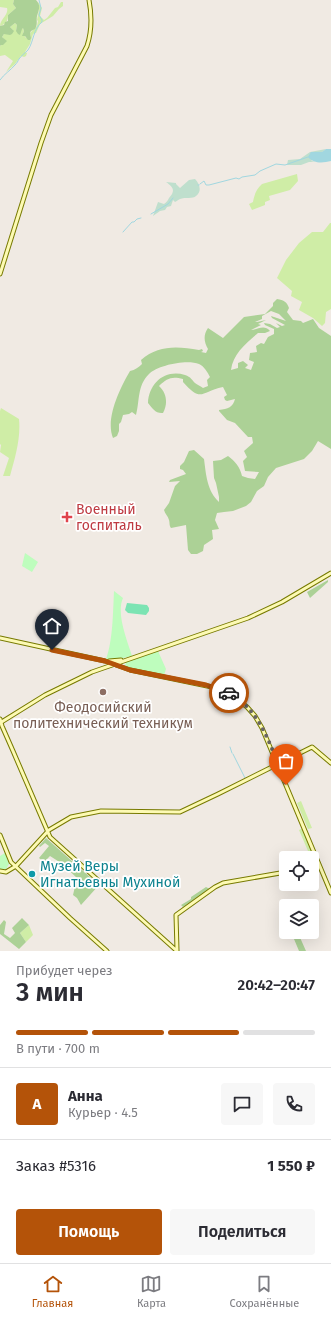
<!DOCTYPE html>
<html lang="ru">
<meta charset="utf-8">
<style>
:root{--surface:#fff;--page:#f7f7f7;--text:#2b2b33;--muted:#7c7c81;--line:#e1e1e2;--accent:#b45309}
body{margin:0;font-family:"Fira Sans",sans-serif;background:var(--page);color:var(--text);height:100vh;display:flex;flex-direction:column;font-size:15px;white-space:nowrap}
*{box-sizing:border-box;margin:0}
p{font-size:13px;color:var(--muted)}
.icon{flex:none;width:22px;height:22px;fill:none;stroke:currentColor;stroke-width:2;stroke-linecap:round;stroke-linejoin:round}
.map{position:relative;height:951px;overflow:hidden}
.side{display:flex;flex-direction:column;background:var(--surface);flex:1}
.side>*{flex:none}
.buttons{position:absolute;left:279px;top:851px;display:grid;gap:8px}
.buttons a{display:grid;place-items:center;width:40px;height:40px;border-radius:4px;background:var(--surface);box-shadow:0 4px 16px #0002;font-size:20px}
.pin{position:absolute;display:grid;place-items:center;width:34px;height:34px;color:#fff;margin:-41px -17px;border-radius:50% 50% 50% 0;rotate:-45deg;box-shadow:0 0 4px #0007}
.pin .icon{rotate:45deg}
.courier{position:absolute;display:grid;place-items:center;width:40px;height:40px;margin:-20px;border:3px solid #b45309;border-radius:50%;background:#fff;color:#222;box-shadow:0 1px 5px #0007}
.head em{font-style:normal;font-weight:600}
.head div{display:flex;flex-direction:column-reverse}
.head{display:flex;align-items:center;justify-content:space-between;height:68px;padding:0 16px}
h1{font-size:26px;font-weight:600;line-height:30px}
.bar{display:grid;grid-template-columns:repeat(4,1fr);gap:6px 4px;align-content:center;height:48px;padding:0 16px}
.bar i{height:5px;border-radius:3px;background:var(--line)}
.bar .on{background:var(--accent)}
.bar p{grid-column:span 4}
.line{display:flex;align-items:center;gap:10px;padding:0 16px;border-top:1px solid var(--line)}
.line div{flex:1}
.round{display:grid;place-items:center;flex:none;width:42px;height:42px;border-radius:4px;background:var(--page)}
.button{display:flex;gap:8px;margin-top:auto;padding:8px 16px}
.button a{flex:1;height:46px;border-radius:4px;background:var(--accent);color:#fff;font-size:16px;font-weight:600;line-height:46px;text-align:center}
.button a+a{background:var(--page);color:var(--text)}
.menu{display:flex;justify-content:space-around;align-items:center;height:56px;border-top:1px solid var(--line);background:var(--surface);font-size:11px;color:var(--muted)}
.menu a{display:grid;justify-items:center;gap:2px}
.menu .on{color:var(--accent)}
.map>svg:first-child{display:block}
.grass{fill:#cfeda6}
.forest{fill:#acd196;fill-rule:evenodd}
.wetland{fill:#bfdfcd}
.park{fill:#befdbd}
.pitch{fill:#7ce4b3}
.water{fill:#a1d7e0}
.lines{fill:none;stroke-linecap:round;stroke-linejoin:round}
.stream{stroke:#a1d7e0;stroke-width:1}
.secondary-casing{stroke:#777a00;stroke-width:5}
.secondary{stroke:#fdfab4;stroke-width:3}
.done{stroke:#686563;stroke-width:4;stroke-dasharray:0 7.2}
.route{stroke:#b45309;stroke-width:5}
.health-dot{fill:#e0444e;stroke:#fff;stroke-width:1.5}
.education-dot{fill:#8d6e63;stroke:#fff;stroke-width:1.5}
.culture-dot{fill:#0f9aa8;stroke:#fff;stroke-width:1.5}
.labels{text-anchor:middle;stroke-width:3.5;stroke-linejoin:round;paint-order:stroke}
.health-label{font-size:14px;fill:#be3a42;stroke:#fff;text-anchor:start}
.education-label{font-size:14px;fill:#785e54;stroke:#fff}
.culture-label{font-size:14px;fill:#0d838f;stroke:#fff;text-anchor:start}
</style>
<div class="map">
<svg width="331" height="951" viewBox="0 0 331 951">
<rect width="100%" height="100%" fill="#f0eae3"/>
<path class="grass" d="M 0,0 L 14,0 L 13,4 L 16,8 L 8,15 C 8,21 6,24 0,26 C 0,19 9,15 7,8 L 0,7 Z
M 38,2 L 42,8 L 40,16 L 44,20 L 47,18 L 55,8 L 58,7 L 61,2 L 63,2 L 63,6 L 59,9 L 53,16 L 40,24 L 36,33 L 33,34 L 30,44 L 25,52 L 27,53 L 26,56 L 24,57 L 21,56 L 15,64 L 6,72 L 13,61 L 5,55 L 0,56 L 0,46 L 6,41 L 2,37 L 4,34 L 7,34 L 13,30 L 10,27 L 15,23 L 17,25 L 16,31 L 23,28 L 24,31 L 23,33 L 26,38 L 31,38 L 30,33 L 37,26 L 38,21 L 37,20 L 39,10 Z
M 297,174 L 298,181 L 290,190 L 269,196 L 270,200 L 265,202 L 265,205 L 252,210 L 249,204 L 253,202 C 254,195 257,188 262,184 Z
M 330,223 L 331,223 L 331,309 L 326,312 L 325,323 L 322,326 L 313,318 L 299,310 L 302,302 L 291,296 L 292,291 L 277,278 L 286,260 L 299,243 L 312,232 L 323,232 Z
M 1,408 L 19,419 C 21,438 15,458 10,476 L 3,476 L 9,458 L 0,452 L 1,445 L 0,444 L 0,411 Z
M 301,801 L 312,828 L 308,829 L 297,803 Z
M 301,829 L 303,829 L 315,859 L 314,865 L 312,858 L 311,858 L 299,830 Z
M 29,925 L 33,935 L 26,942 L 20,933 Z"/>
<path class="forest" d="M 14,0 L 36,0 C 41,5 39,10 37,16 C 36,21 38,24 35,29 L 31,31 L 30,33 L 31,38 L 30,40 L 28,40 L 25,36 L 22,36 L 24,31 L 23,28 L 22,29 L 20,35 L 18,34 L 16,31 L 17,25 L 15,23 L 10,27 L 14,31 L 12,34 L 10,35 L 4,34 L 2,37 L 7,41 L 3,45 L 1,45 L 0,46 L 0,26 L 4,25 L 5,22 L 8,21 L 8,15 L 16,8 L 13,4 Z
M 277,299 C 284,300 287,302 289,308 L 287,312 L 293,320 L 301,321 L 303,323 L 313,319 L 319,328 L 331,336 L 331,449 L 318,441 L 312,451 L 304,459 L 276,468 L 268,477 L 264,486 L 257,491 L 251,502 L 246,506 L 233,511 L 224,512 L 217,513 L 215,520 L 219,529 L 212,530 L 213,539 L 204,545 L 203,551 L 197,554 L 191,554 L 188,550 L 186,525 L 171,528 C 169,525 170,524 169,520 C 168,516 165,514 164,510 L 169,503 L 175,486 L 180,481 L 169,482 L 170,480 L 186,474 L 183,470 L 180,469 L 180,466 L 184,462 L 189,451 L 194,450 L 204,459 C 206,474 207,491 219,502 L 219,497 L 216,483 L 214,478 L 213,461 L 221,460 L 228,456 C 235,461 240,467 242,476 L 248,478 L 255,479 L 259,472 L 245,471 L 243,461 L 247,457 L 244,451 L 253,443 L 252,437 L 248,437 L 235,423 L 227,420 L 219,411 L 219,410 C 228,409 233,407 235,399 L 227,401 L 225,400 L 224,397 L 227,395 L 223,387 C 200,392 202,403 183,382 L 183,379 C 172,376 167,378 159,386 C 167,393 168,404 163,413 C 156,414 152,408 148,403 C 149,383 165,369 185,375 C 191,377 192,380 195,383 C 197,385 201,386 203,388 L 208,386 L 207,380 L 210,377 C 208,373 204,366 199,364 C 187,359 158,365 149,374 C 137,386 140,400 136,415 L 132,412 L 129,414 L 123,415 L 121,422 L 119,424 L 119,431 L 117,436 L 113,438 C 105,419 120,388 130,371 C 135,370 139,367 142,364 L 141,360 C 158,345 177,346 199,350 L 202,349 L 203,351 L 201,352 L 206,353 L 208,349 C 204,342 203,335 208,328 L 223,338 L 244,317 L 265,314 L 273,306 L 273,303 ZM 271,311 L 279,314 L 286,321 L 271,316 L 272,318 L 285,325 L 282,326 L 276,323 L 280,327 L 277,328 L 270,324 L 264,323 L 265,325 L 274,329 L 274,334 L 268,337 L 264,344 L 261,343 L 256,346 L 257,352 L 250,353 L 249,360 L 254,362 L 251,370 L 245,368 L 248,365 L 243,361 L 238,363 L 238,368 L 231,370 C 233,354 246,343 258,333 L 265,333 L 270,331 C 264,324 257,330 251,330 L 261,325 L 258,324 L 266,320 L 257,322 L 255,322 L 262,319 L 262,316 Z
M 328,580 L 328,582 L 310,598 L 307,592 Z
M 46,838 L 99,885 L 81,905 L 77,898 L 73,895 L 77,878 L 61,863 L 50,856 L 44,862 L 39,858 L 49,846 L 45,843 L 40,847 L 39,846 Z
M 206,887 L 210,889 L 183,907 L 181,905 L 191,899 L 191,897 Z
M 22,918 L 29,925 L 20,933 L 26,942 L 19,949 L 0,934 L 0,925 L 4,920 L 6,922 L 4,934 L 10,938 L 15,933 L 12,928 Z
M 298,933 L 306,951 L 299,951 L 294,939 Z"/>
<path class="wetland" d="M 326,149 L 311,161 L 316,162 L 309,162 L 301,165 L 287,165 L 288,160 L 300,159 L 310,152 Z
M 195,179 C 200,184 202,192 196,196 C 193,199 185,197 180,199 C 178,200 177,201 175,202 L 173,200 L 171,206 L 167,207 L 165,210 L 160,211 L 153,216 L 158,202 L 164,204 C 167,202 168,200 169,198 C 176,190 173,187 166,182 L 176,183 L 176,184 L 180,188 L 189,180 Z"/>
<path class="park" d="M 25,553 L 38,562 L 32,572 L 22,566 Z
M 114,591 L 123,598 C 116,614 127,640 132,656 L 114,660 L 106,659 C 113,641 113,611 114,591 Z
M 158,651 L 166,669 L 164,675 L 131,669 L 125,666 L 126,662 L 128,661 Z
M 5,853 L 9,864 L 6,869 L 0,869 L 0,856 Z"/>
<path class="pitch" d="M 127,603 L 147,605 L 149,608 L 149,611 L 146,615 L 128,613 L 125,610 Z"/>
<path class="water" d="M 326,149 L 331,149 L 331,161 C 323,163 314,164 308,157 L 311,152 L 322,152 Z"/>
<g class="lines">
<path class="stream" d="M 0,80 C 4,74 11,70 15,65 C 17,63 18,61 19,59 C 21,56 25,53 28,50 C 34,41 33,29 42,22 L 42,20 L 39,15 L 41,8 L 39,0
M 200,184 L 204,181 L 206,185 L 209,185 L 236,178 L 239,179 L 242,177 L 255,175 L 260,171 L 276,164 L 285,165 L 308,157
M 198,185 L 199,185
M 151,214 L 168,204 L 173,198
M 123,232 L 132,222 L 134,222 L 137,219 L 141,218
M 230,747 L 232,753
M 233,754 L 245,778"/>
<defs>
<path id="secondary" d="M 0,274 L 41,143 L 51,115 L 87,46 C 92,31 92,16 89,0
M 0,638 L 105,661 L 130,670 L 217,688 L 231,694 L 247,707 L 255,716 L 262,728 L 331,893
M 109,661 L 121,660
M 0,719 L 2,726 L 13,751 L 50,837 L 177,951
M 0,723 L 45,695 L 92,672 L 248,618 L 282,602 L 331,573
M 0,835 L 11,862 L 70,918 L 107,951
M 312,867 L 319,865
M 0,871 L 6,872 L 16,866 L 49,830 L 71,817 L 101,811 L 180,812 L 218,794 L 312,747 L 331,763
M 177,950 L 176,915 L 215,887 L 223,883 L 286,872"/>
</defs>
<use href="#secondary" class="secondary-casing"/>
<use href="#secondary" class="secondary"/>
</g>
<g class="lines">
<path class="done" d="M 229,693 C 262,710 273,753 286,785"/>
<path class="route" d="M 52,650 L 105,661 L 130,670 L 206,685 L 229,693"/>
</g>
<path class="health-dot" d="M65 511h4v4h4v4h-4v4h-4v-4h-4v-4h4z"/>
<circle class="education-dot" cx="103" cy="692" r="4"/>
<circle class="culture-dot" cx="32" cy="874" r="4"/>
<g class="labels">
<g class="health-label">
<text x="76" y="514">Военный<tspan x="76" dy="16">госпиталь</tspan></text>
</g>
<g class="education-label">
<text x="103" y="712">Феодосийский<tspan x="103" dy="16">политехнический техникум</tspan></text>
</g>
<g class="culture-label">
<text x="40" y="871">Музей Веры<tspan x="40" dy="16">Игнатьевны Мухиной</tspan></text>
</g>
</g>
</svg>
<div class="buttons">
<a><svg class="icon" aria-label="locate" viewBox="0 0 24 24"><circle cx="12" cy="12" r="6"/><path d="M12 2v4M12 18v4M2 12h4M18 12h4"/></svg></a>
<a><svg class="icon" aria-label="layers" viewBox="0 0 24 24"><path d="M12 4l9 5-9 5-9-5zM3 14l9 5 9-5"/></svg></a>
</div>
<div class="pin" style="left:286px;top:785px;background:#ea580c"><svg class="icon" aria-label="bag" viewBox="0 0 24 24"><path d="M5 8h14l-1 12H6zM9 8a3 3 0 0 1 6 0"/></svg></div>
<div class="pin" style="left:52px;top:650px;background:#1f2937"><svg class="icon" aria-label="home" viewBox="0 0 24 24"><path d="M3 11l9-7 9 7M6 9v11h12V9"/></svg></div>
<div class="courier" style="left:229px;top:693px"><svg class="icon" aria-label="car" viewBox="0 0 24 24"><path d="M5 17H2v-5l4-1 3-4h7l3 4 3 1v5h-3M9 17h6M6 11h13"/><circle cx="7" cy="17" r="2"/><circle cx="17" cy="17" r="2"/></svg></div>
</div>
<section class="side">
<div class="head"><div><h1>3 мин</h1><p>Прибудет через</p></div><em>20:42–20:47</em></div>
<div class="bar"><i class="on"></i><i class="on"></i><i class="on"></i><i></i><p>В пути · 700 m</p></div>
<div class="line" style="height:72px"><b class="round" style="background:var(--accent);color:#fff">А</b><div><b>Анна</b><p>Курьер · 4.5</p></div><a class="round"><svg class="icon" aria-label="chat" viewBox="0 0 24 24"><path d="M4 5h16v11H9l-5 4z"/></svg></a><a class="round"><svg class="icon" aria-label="phone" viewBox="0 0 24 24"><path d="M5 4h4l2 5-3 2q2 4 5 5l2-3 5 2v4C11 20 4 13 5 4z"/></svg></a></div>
<div class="line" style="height:52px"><div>Заказ #5316</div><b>1 550 ₽</b></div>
<div class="button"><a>Помощь</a><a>Поделиться</a></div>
</section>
<nav class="menu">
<a class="on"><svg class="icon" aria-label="home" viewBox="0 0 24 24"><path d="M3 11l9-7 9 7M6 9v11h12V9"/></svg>Главная</a>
<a><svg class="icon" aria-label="map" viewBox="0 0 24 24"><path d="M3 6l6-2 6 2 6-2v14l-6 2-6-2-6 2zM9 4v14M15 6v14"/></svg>Карта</a>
<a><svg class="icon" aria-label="saved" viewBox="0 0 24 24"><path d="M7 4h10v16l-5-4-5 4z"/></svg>Сохранённые</a>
</nav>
